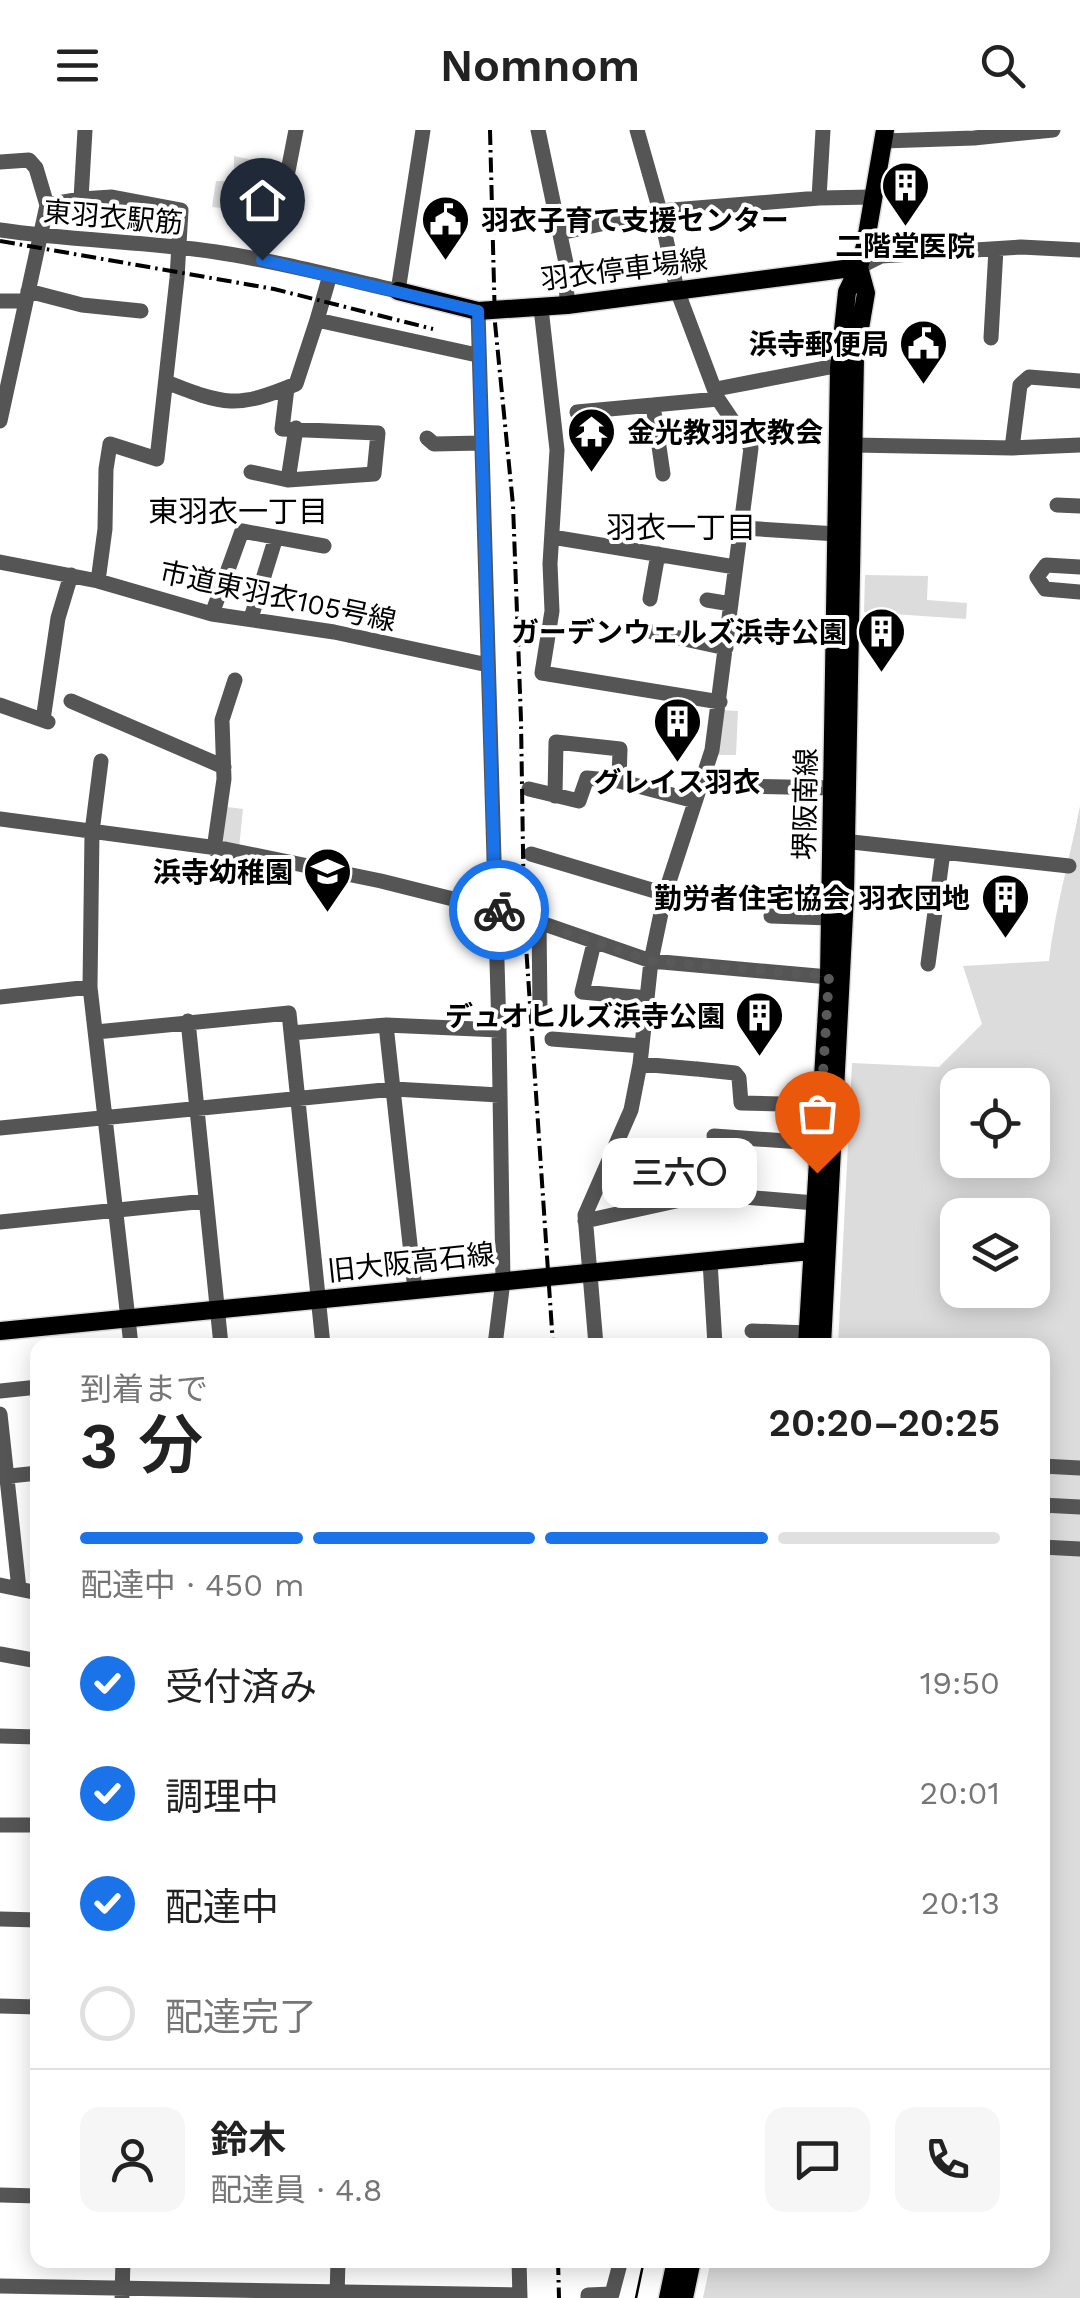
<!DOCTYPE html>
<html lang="ja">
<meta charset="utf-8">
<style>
:root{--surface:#fff;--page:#f6f6f6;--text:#222;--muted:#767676;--line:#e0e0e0;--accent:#1a73e8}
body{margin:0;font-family:"Work Sans","Noto Sans JP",sans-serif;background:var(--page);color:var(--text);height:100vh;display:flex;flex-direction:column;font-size:38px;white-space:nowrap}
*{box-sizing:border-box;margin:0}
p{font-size:32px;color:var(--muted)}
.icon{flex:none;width:55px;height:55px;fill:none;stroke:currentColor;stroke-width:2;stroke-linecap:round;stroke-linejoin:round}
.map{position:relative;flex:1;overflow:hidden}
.details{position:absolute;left:30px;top:1208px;width:1020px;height:930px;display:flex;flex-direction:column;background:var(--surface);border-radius:20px;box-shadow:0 5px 25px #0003}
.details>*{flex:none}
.fabs{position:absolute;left:940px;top:938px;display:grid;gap:20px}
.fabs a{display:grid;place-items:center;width:110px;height:110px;border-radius:20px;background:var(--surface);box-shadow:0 5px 25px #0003;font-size:50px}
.pin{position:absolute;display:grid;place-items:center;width:85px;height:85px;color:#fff;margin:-102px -42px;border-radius:50% 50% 50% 0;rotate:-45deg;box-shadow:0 0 10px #0007}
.pin .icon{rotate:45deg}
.courier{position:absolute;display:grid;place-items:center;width:100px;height:100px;margin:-50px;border:8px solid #1a73e8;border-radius:50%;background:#fff;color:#222;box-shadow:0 2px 12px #0007}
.bubble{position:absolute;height:70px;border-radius:20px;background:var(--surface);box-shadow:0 5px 25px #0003;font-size:32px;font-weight:600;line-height:70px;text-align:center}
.summary em{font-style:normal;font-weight:600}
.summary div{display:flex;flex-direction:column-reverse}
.summary{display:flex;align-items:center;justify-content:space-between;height:170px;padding:0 50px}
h1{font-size:65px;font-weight:600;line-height:75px}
.bar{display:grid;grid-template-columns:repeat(4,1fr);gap:15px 10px;align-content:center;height:120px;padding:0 50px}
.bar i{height:12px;border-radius:8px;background:var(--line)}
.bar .current{background:var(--accent)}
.bar p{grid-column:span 4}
.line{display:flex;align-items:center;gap:25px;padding:0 50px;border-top:2px solid var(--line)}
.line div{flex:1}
.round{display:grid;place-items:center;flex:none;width:105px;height:105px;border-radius:20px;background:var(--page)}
ol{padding:0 50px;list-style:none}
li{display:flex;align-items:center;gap:30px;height:110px}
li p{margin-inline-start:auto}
li .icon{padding:10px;border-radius:50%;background:var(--accent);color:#fff;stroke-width:4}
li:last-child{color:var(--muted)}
li i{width:55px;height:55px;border:5px solid var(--line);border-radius:50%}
header{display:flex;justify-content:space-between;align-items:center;height:130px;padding:0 50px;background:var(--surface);font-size:45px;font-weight:600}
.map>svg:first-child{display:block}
.green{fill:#dcdcdc;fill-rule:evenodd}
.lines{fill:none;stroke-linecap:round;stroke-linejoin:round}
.major-casing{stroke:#dbdbdb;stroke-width:21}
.minor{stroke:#555;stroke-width:15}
.major{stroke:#000;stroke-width:18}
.tram{stroke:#000;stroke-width:2.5}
.rail{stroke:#000;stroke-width:4;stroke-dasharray:15 5 2.5 5;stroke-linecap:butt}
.done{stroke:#595959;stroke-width:10;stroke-dasharray:0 18}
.route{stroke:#1a73e8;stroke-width:12}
.labels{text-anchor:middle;stroke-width:8;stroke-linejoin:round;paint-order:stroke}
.street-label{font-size:28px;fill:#000;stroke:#fff}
.poi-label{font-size:28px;font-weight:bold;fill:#000;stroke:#fff;text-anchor:end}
.neighbourhood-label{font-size:30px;fill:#000;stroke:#fff}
</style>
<header><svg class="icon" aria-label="menu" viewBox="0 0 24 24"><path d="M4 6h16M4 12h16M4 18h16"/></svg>Nomnom<svg class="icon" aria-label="search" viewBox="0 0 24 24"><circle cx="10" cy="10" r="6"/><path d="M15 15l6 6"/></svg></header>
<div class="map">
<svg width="1080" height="2168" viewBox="0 0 1080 2168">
<rect width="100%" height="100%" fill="#fff"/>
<path class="green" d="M 234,26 L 253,30 L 247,51 L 229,79 L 212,77 L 216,51 L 225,51 L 234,40 Z
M 865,445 L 928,446 L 927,470 L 967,473 L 966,489 L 864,482 Z
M 722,580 L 738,581 L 736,625 L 712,625 Z
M 1080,676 L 1080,2168 L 703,2168 L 711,2130 L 1042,2130 L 1042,1215 L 838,1215 L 852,933 L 939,937 L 982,894 L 963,836 L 1049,831 C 1055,778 1070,728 1080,676 ZM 958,955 L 1032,955 L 1032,1030 L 958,1030 ZM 958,1085 L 1032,1085 L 1032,1160 L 958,1160 Z
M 227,677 L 243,679 L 239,718 L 221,716 Z"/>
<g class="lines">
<defs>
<path id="major" d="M 398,161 L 478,181 L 567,175 L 859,137
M 0,1201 L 821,1120
M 807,1215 L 829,847 L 839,238 L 847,162 L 859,137 L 865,116 L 885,0
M 822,1215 L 845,765 L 855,228 L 866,163 L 859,137
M 668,2168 L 676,2130
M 684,2168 L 692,2130"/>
</defs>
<use href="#major" class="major-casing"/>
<path class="minor" d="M 538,0 L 566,133 L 567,175
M 883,11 L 974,8 L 1053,0
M 0,32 L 29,30 L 36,38 L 47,75 L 0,291
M 819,68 L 823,0
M 81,69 L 112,67 L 181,80 L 177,148 L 157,329 L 110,314 L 106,339 L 105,399 L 98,451
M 47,75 L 81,69 L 85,0
M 280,82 L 296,0
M 0,100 C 72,111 144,111 216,122 C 277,131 337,147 398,161 L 423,0
M 560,103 L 660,81 L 819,68 L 873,67
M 859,137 L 881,126 L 1021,117 L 1080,120
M 28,161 L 82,175 L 141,181
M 0,171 L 25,171
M 541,178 L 557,320 L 550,434 L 552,481 L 542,543 L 720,572
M 478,181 L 499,900 L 503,1151 L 495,1215
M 317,190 L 330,145
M 991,208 L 996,119
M 166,252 C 225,275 236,279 296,254 L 317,190 L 477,225
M 716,259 L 830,237 L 845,238
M 653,275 L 663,344
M 577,282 L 718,269
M 427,308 L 434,314 L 481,313
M 854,315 L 1012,318 L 1080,315
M 1012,318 L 1020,255 L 1029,247 L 1080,251
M 251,342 L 288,350 L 374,344 L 378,303 L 282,299 L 287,258
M 288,350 L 296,298
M 1057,375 L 1080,376
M 743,398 L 837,404
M 552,407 L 735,437
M 0,432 L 98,451 L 212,484 L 334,502 L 488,535
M 1080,437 L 1046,435 L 1037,447 L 1045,459 L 1080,462
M 650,469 L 658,424
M 707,470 L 731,474
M 212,484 L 242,401 L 324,416
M 251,488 L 276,407
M 652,502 L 726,518
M 71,571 L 224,637
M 0,575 L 48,592
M 43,590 L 58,488 L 71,445
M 101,631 L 92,702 L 90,857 L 131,1215
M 701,655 L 833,658
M 529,659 L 579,671 L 587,648 L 619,651 L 695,671
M 555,666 L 556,612 L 620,619 L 619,651
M 0,689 L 225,719 L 381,751 L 521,786 L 651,831 L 829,847
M 834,710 L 1069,736
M 214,719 L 224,649 L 222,590 L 235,550
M 531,724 L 665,764
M 771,786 L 830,788
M 539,793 L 540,878
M 594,813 L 582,862 L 647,868
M 928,834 L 943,722
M 0,867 L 90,857
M 188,891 L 221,1215
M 386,895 L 415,1160
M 96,902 L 289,883 L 323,1215
M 291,903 L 386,895 L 499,900
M 552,909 L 642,916
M 640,934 L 696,939
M 697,939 L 735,943 L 739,948 L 741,973 L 821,975
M 0,998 L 394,959 L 499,965
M 714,1006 L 829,1014
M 585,1091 L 708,1064 L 815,1073
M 0,1092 L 206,1071
M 710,1131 L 715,1215
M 752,1201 L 808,1203
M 596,1215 L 585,1085 L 631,980 L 640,934 L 651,831 L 665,764 L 712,620 L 751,318 L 718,269 L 677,160 L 660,81 L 637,0
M 0,1261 L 38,1257
M 0,1284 L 19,1459
M 1042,1336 L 1080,1338
M 0,1347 L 38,1343
M 1042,1375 L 1080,1377
M 1042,1417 L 1080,1419
M 0,1455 L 38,1463
M 0,1524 L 38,1531
M 0,1606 L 38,1607
M 0,1695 L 38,1695
M 0,1789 L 38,1790
M 0,1876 L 38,1877
M 0,2065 L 38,2066
M 519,2130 L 520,2168
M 0,2156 L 520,2165
M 122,2166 L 123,2130
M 337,2168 L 338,2130
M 588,2168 L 588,2165 L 612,2164 L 621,2130"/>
<use href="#major" class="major"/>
<path class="tram" d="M 636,2168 L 644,2130"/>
<path class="rail" d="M 490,0 L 495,193 L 513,375 L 521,590 L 524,786 L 553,1215
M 0,111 L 274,159 L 433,199
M 558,2130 L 559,2168"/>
</g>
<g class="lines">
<path class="done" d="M 499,780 L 651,831 L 829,846 L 817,1043"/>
<path class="route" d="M 262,130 L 478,181 L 495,778 L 499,780"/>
</g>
<defs>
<symbol id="building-pin" viewBox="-11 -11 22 30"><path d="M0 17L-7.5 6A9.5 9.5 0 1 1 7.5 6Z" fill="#000" stroke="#fff"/><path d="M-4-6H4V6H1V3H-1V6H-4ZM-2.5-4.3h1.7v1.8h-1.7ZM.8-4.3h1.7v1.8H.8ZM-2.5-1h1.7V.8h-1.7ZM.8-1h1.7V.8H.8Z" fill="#fff"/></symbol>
<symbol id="civic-pin" viewBox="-11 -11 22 30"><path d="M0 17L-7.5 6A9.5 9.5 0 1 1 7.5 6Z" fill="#000" stroke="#fff"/><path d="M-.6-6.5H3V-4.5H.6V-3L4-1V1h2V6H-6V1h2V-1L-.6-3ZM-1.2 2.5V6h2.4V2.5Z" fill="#fff"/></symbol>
<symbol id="temple-pin" viewBox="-11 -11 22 30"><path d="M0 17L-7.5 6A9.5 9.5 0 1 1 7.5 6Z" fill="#000" stroke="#fff"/><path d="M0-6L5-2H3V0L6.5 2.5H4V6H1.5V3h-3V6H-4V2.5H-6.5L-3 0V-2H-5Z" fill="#fff"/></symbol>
<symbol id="school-pin" viewBox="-11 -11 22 30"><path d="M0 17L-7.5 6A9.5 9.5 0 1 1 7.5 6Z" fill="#000" stroke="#fff"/><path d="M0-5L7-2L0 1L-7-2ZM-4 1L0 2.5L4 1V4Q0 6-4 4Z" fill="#fff"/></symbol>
</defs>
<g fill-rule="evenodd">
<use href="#building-pin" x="878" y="28" width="55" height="75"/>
<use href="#civic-pin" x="418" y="62" width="55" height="75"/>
<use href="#civic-pin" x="896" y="186" width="55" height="75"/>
<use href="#temple-pin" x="564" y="274" width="55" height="75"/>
<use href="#building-pin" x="854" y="474" width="55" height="75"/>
<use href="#building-pin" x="650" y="564" width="55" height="75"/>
<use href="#school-pin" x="300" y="714" width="55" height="75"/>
<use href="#building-pin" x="978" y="740" width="55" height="75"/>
<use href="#building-pin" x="732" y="858" width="55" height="75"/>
</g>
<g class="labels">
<g class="street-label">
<text transform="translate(113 87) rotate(5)" y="10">東羽衣駅筋</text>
<text transform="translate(624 139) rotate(-7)" y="10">羽衣停車場線</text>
<text transform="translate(278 466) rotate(12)" y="10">市道東羽衣105号線</text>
<text transform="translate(805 674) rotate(-89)" y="10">堺阪南線</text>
<text transform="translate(411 1132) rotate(-6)" y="10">旧大阪高石線</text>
</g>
<g class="poi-label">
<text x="481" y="100" text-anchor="start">羽衣子育て支援センター</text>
<text x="905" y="126" text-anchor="middle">二階堂医院</text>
<text x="889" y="224">浜寺郵便局</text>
<text x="627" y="312" text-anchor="start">金光教羽衣教会</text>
<text x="847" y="512">ガーデンウェルズ浜寺公園</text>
<text x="677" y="662" text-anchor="middle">グレイス羽衣</text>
<text x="293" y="752">浜寺幼稚園</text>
<text x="970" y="778">勤労者住宅協会 羽衣団地</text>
<text x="725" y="896">デュオヒルズ浜寺公園</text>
</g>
<g class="neighbourhood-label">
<text x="238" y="392">東羽衣一丁目</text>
<text x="681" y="408">羽衣一丁目</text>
</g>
</g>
</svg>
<div class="fabs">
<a><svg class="icon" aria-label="locate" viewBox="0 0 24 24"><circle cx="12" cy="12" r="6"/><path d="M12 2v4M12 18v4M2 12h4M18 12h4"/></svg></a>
<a><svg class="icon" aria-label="layers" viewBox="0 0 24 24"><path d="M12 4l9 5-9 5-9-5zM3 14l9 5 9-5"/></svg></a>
</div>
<div class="pin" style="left:817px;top:1043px;background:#ea580c"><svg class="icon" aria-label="bag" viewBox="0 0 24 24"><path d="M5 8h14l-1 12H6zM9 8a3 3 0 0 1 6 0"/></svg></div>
<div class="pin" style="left:262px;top:130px;background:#1f2937"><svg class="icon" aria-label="home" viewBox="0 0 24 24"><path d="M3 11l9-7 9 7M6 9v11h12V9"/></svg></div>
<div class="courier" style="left:499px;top:780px"><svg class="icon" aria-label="bike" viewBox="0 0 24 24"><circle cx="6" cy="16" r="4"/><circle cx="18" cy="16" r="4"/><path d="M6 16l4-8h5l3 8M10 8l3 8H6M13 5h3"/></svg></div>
<div class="bubble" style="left:602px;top:1008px;width:155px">三六〇</div>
<section class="details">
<div class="summary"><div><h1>3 分</h1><p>到着まで</p></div><em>20:20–20:25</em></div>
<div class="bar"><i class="current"></i><i class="current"></i><i class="current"></i><i></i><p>配達中 · 450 m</p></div>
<ol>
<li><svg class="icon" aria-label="check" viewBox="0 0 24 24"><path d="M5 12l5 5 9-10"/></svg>受付済み<p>19:50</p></li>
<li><svg class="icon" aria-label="check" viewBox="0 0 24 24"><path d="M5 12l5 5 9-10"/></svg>調理中<p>20:01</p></li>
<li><svg class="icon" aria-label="check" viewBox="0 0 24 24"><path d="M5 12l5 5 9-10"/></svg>配達中<p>20:13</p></li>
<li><i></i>配達完了</li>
</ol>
<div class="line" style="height:180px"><a class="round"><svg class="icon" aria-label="person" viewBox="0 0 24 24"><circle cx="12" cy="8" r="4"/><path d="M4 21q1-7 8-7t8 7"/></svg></a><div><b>鈴木</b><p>配達員 · 4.8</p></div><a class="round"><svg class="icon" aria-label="chat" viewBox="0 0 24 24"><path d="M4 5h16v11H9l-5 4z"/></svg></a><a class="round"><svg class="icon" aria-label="phone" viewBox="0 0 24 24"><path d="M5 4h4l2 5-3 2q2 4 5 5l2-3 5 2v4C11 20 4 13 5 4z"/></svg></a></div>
</section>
</div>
